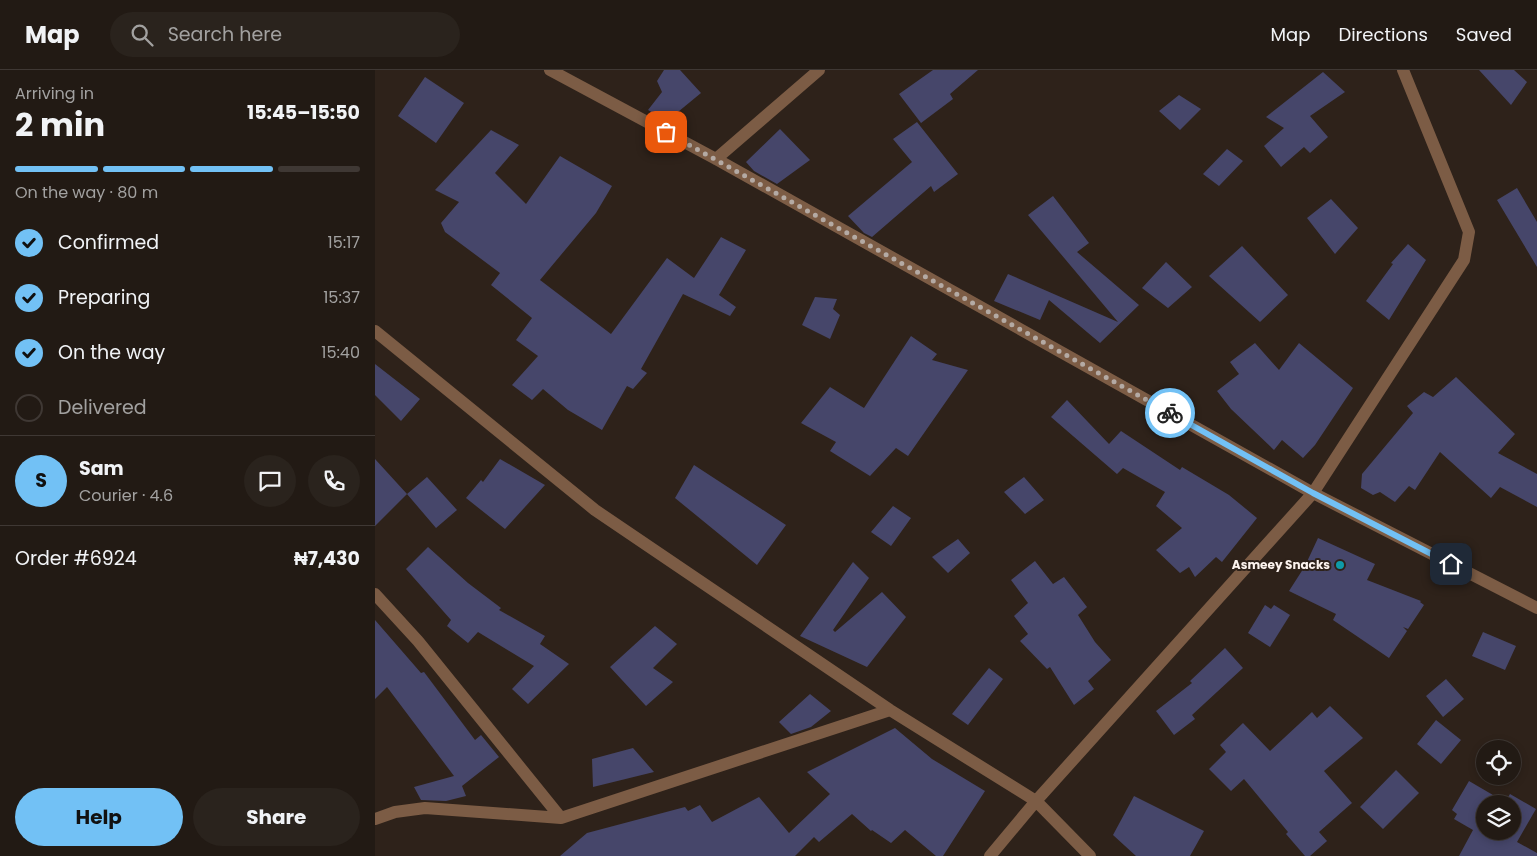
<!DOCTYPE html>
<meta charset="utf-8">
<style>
:root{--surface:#221a14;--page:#2a231d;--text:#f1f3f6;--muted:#a2a1a0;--line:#3f3834;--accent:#72c1f5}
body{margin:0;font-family:Poppins,sans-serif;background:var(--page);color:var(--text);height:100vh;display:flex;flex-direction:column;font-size:19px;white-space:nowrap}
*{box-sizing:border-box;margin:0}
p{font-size:16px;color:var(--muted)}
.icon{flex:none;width:28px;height:28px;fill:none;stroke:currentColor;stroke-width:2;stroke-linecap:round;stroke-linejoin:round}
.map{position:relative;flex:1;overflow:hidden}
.panel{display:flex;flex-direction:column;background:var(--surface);width:375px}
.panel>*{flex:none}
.fabs{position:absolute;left:1101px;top:670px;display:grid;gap:10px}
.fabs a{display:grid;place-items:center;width:45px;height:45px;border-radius:50%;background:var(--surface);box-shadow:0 2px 8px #0003,0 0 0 1px var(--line);font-size:25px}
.pin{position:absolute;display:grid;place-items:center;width:42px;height:42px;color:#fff;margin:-21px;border-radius:10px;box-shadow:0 2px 8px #0006}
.courier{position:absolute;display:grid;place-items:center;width:50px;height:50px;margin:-25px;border:4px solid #72c1f5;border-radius:50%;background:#fff;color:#222;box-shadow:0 1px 6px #0007}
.head em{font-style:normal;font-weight:700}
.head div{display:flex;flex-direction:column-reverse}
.head{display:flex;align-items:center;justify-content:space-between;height:85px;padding:0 15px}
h1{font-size:32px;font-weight:700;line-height:38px}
.bar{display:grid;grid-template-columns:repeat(4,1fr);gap:8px 5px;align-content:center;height:60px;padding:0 15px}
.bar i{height:6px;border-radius:4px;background:var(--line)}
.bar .current{background:var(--accent)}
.bar p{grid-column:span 4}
.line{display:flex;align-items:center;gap:12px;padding:0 15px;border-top:1px solid var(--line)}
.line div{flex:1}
.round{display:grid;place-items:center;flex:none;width:52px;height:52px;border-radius:26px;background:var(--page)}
ol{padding:0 15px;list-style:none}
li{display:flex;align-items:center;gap:15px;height:55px}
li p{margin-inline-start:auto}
li .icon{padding:5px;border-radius:50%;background:var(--accent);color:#111;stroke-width:4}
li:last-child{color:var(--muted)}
li i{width:28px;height:28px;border:2px solid var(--line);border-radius:50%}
.cta{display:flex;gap:10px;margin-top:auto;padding:10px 15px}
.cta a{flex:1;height:58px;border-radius:30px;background:var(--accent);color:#111;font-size:20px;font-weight:700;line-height:58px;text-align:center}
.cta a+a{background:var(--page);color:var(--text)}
header{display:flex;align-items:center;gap:30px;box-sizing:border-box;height:70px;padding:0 25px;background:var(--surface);border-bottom:1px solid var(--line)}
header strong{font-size:24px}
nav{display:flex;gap:28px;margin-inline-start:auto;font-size:18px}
.search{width:350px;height:45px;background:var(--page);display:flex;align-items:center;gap:12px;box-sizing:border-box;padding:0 18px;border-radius:28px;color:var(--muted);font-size:19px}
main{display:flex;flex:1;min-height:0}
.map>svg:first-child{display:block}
.building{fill:#46466a;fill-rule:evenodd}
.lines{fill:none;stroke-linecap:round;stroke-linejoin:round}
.minor{stroke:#7c5c45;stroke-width:12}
.done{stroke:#b4aaa4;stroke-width:5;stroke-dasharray:0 9}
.route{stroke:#72c1f5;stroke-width:6}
.culture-dot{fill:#0f9aa8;stroke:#2e221a;stroke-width:2}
.labels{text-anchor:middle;stroke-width:4;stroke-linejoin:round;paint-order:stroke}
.poi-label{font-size:12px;font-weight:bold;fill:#fcf3ee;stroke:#2e221a;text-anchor:end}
</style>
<header>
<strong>Map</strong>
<div class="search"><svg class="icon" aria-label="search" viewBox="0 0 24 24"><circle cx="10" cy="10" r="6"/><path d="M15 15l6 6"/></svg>Search here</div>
<nav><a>Map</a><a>Directions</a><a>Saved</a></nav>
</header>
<main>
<section class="panel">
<div class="head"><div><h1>2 min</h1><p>Arriving in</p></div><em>15:45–15:50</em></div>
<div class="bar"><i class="current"></i><i class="current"></i><i class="current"></i><i></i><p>On the way · 80 m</p></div>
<ol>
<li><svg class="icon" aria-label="check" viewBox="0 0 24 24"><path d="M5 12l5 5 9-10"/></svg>Confirmed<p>15:17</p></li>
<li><svg class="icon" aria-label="check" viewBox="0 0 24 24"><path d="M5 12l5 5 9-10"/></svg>Preparing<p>15:37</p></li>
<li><svg class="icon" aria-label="check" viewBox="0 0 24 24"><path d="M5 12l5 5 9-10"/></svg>On the way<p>15:40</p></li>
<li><i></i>Delivered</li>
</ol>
<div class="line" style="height:90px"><b class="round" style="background:var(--accent);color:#111">S</b><div><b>Sam</b><p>Courier · 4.6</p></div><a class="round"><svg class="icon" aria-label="chat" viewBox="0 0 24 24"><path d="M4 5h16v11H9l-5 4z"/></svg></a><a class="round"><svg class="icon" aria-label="phone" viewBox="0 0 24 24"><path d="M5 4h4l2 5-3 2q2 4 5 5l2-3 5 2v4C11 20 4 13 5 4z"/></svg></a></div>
<div class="line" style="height:65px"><div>Order #6924</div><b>₦7,430</b></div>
<div class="cta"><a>Help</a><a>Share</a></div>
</section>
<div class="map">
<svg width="1162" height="786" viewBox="0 0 1162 786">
<rect width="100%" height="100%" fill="#2e221a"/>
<path class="building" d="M 289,0 L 305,0 L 326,23 L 292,51 L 273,40 L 287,22 L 282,11 Z
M 558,0 L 603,0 L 575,24 L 578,29 L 546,53 L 524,24 Z
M 1104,0 L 1139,0 L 1152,12 L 1136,35 Z
M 948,2 L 970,22 L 935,46 L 953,67 L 935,83 L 929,77 L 906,97 L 889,76 L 909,58 L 891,47 Z
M 50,7 L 89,33 L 61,73 L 23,46 Z
M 804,25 L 826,39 L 805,60 L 784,41 Z
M 542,52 L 583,104 L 559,122 L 556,116 L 497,167 L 489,163 L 473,146 L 537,92 L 518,69 Z
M 405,59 L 435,90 L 402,114 L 379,101 L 371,92 Z
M 116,60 L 144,75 L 120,103 L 151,134 L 185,86 L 237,116 L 221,143 L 165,210 L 236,264 L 292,188 L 319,208 L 346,167 L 371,180 L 344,225 L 361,237 L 355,246 L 308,224 L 266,299 L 272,303 L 258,319 L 252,316 L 227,360 L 193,340 L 168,319 L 157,330 L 137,315 L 163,286 L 141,270 L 157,248 L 116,215 L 125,203 L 70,162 L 66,153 L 84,132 L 60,120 Z
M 852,79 L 868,91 L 844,116 L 828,104 Z
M 1142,118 L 1162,152 L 1162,197 L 1122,130 Z
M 678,126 L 714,173 L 702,182 L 764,235 L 725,273 L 674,230 L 665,250 L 619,231 L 633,204 L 743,252 L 653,145 Z
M 956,129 L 983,158 L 960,184 L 932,148 Z
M 1033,174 L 1051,190 L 1014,250 L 991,231 L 1018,194 L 1016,193 Z
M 867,176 L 913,225 L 885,252 L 834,206 Z
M 791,192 L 817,217 L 793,238 L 767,218 Z
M 440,227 L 462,229 L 458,239 L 465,245 L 455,269 L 427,255 Z
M 536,266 L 562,284 L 557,290 L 593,300 L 533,386 L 521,378 L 495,406 L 455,381 L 461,372 L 426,353 L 455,317 L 489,338 Z
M 880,273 L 904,300 L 924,273 L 978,318 L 940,375 L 928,388 L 907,370 L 899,380 L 856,339 L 842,321 L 864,304 L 855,292 Z
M 0,294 L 45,329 L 26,351 L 0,325 Z
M 1081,307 L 1140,364 L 1123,383 L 1162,404 L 1162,437 L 1125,417 L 1116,428 L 1065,382 L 1040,420 L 1034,416 L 1020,432 L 1005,422 L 998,425 L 986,418 L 987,404 L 1038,343 L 1032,336 L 1049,322 L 1058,327 Z
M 692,330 L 734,374 L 746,361 L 805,400 L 807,397 L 854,425 L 882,448 L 847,492 L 841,487 L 820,507 L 814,497 L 805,503 L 781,480 L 807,458 L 781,436 L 790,422 L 748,398 L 742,404 L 676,347 Z
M 0,389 L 32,424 L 0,456 Z
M 125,389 L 170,415 L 130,459 L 91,428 L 106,410 L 108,412 Z
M 319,395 L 411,455 L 382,495 L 300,428 Z
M 52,407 L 82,440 L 61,458 L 32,424 Z
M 649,407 L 669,430 L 650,444 L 629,422 Z
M 518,436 L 536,448 L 516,476 L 496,462 Z
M 943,468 L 1000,494 L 992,510 L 1046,531 L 1045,532 L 1049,535 L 1033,559 L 1028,557 L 1032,561 L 1014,588 L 958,550 L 961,544 L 914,521 L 930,496 Z
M 583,469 L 595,483 L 573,503 L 557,487 Z
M 53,477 L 93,513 L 126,538 L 124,540 L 170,566 L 165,574 L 194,594 L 153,634 L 137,619 L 159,596 L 103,562 L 93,573 L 72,556 L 76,550 L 31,499 Z
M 660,491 L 678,514 L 689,507 L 712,537 L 703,545 L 720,572 L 736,590 L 713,611 L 719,619 L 699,635 L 675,597 L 672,599 L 645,571 L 653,564 L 639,546 L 653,533 L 636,510 Z
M 478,492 L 494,508 L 458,560 L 460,562 L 507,522 L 531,547 L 492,597 L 425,566 Z
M 890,535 L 896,539 L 899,535 L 915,545 L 895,577 L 873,563 Z
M 0,550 L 46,603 L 49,602 L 100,670 L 106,665 L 124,687 L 87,716 L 91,726 L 71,731 L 46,730 L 39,717 L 79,706 L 12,617 L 0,629 Z
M 280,556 L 302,574 L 278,598 L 298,612 L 271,636 L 235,597 Z
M 1108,562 L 1141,576 L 1130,600 L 1097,586 Z
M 850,578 L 868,598 L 817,645 L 820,649 L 799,665 L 781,641 L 817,613 L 815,611 Z
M 614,598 L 628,609 L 593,655 L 577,644 Z
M 1071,609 L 1089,629 L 1068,647 L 1051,626 Z
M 435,624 L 456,641 L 436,657 L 416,664 L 404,652 Z
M 955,636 L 988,668 L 949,701 L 977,733 L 944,762 L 952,771 L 935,786 L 930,786 L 911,764 L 913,762 L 869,709 L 856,721 L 834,699 L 851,682 L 845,675 L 868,653 L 895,681 L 937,642 L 942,648 Z
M 1061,650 L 1086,670 L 1066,694 L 1042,674 Z
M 520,658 L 557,689 L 610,721 L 568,786 L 561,786 L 530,760 L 516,773 L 497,760 L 496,761 L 477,744 L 444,772 L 439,767 L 420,786 L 185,786 L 212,763 L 310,737 L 313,741 L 325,735 L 337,752 L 384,727 L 414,763 L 455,724 L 432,702 Z
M 258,678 L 279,702 L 218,717 L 217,689 Z
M 1021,700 L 1044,723 L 1008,759 L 985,737 Z
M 1094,711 L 1130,732 L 1135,724 L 1161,739 L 1142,772 L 1162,783 L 1162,786 L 1084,786 L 1098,760 L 1079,749 L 1082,744 L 1077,740 ZM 1110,734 L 1138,734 L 1138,761 L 1110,761 Z
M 759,726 L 829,761 L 815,786 L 761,786 L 738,765 Z"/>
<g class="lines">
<path class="minor" d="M 175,0 L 341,89 L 938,423 L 1162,538
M 341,89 L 444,0
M 0,261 L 220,440 L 515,640 L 661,731 L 715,786
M 0,524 L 43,571 L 186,748
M 0,749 L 20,742 L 50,738 L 186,748 L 515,640
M 615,786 L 661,731 L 938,423 L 1089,190 L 1094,162 L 1028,0"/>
</g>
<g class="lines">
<path class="done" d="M 291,62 L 795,343"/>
<path class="route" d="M 795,343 L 938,423 L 1076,494"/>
</g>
<circle class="culture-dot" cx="965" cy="495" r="5"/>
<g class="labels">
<g class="poi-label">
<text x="955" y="499">Asmeey Snacks</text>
</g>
</g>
</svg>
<div class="fabs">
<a><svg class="icon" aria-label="locate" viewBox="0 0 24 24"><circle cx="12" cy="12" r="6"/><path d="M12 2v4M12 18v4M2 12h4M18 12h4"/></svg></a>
<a><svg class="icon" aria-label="layers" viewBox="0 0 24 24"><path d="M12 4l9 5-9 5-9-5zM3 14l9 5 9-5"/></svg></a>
</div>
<div class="pin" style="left:291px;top:62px;background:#ea580c"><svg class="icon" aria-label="bag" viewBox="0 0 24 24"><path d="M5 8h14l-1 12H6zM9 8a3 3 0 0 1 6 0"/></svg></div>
<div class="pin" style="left:1076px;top:494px;background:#1f2937"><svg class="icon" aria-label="home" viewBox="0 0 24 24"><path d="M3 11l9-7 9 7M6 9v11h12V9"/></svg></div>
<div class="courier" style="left:795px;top:343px"><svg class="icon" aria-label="bike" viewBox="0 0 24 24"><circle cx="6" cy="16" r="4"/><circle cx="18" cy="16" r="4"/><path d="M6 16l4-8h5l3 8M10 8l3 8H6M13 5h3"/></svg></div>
</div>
</main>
